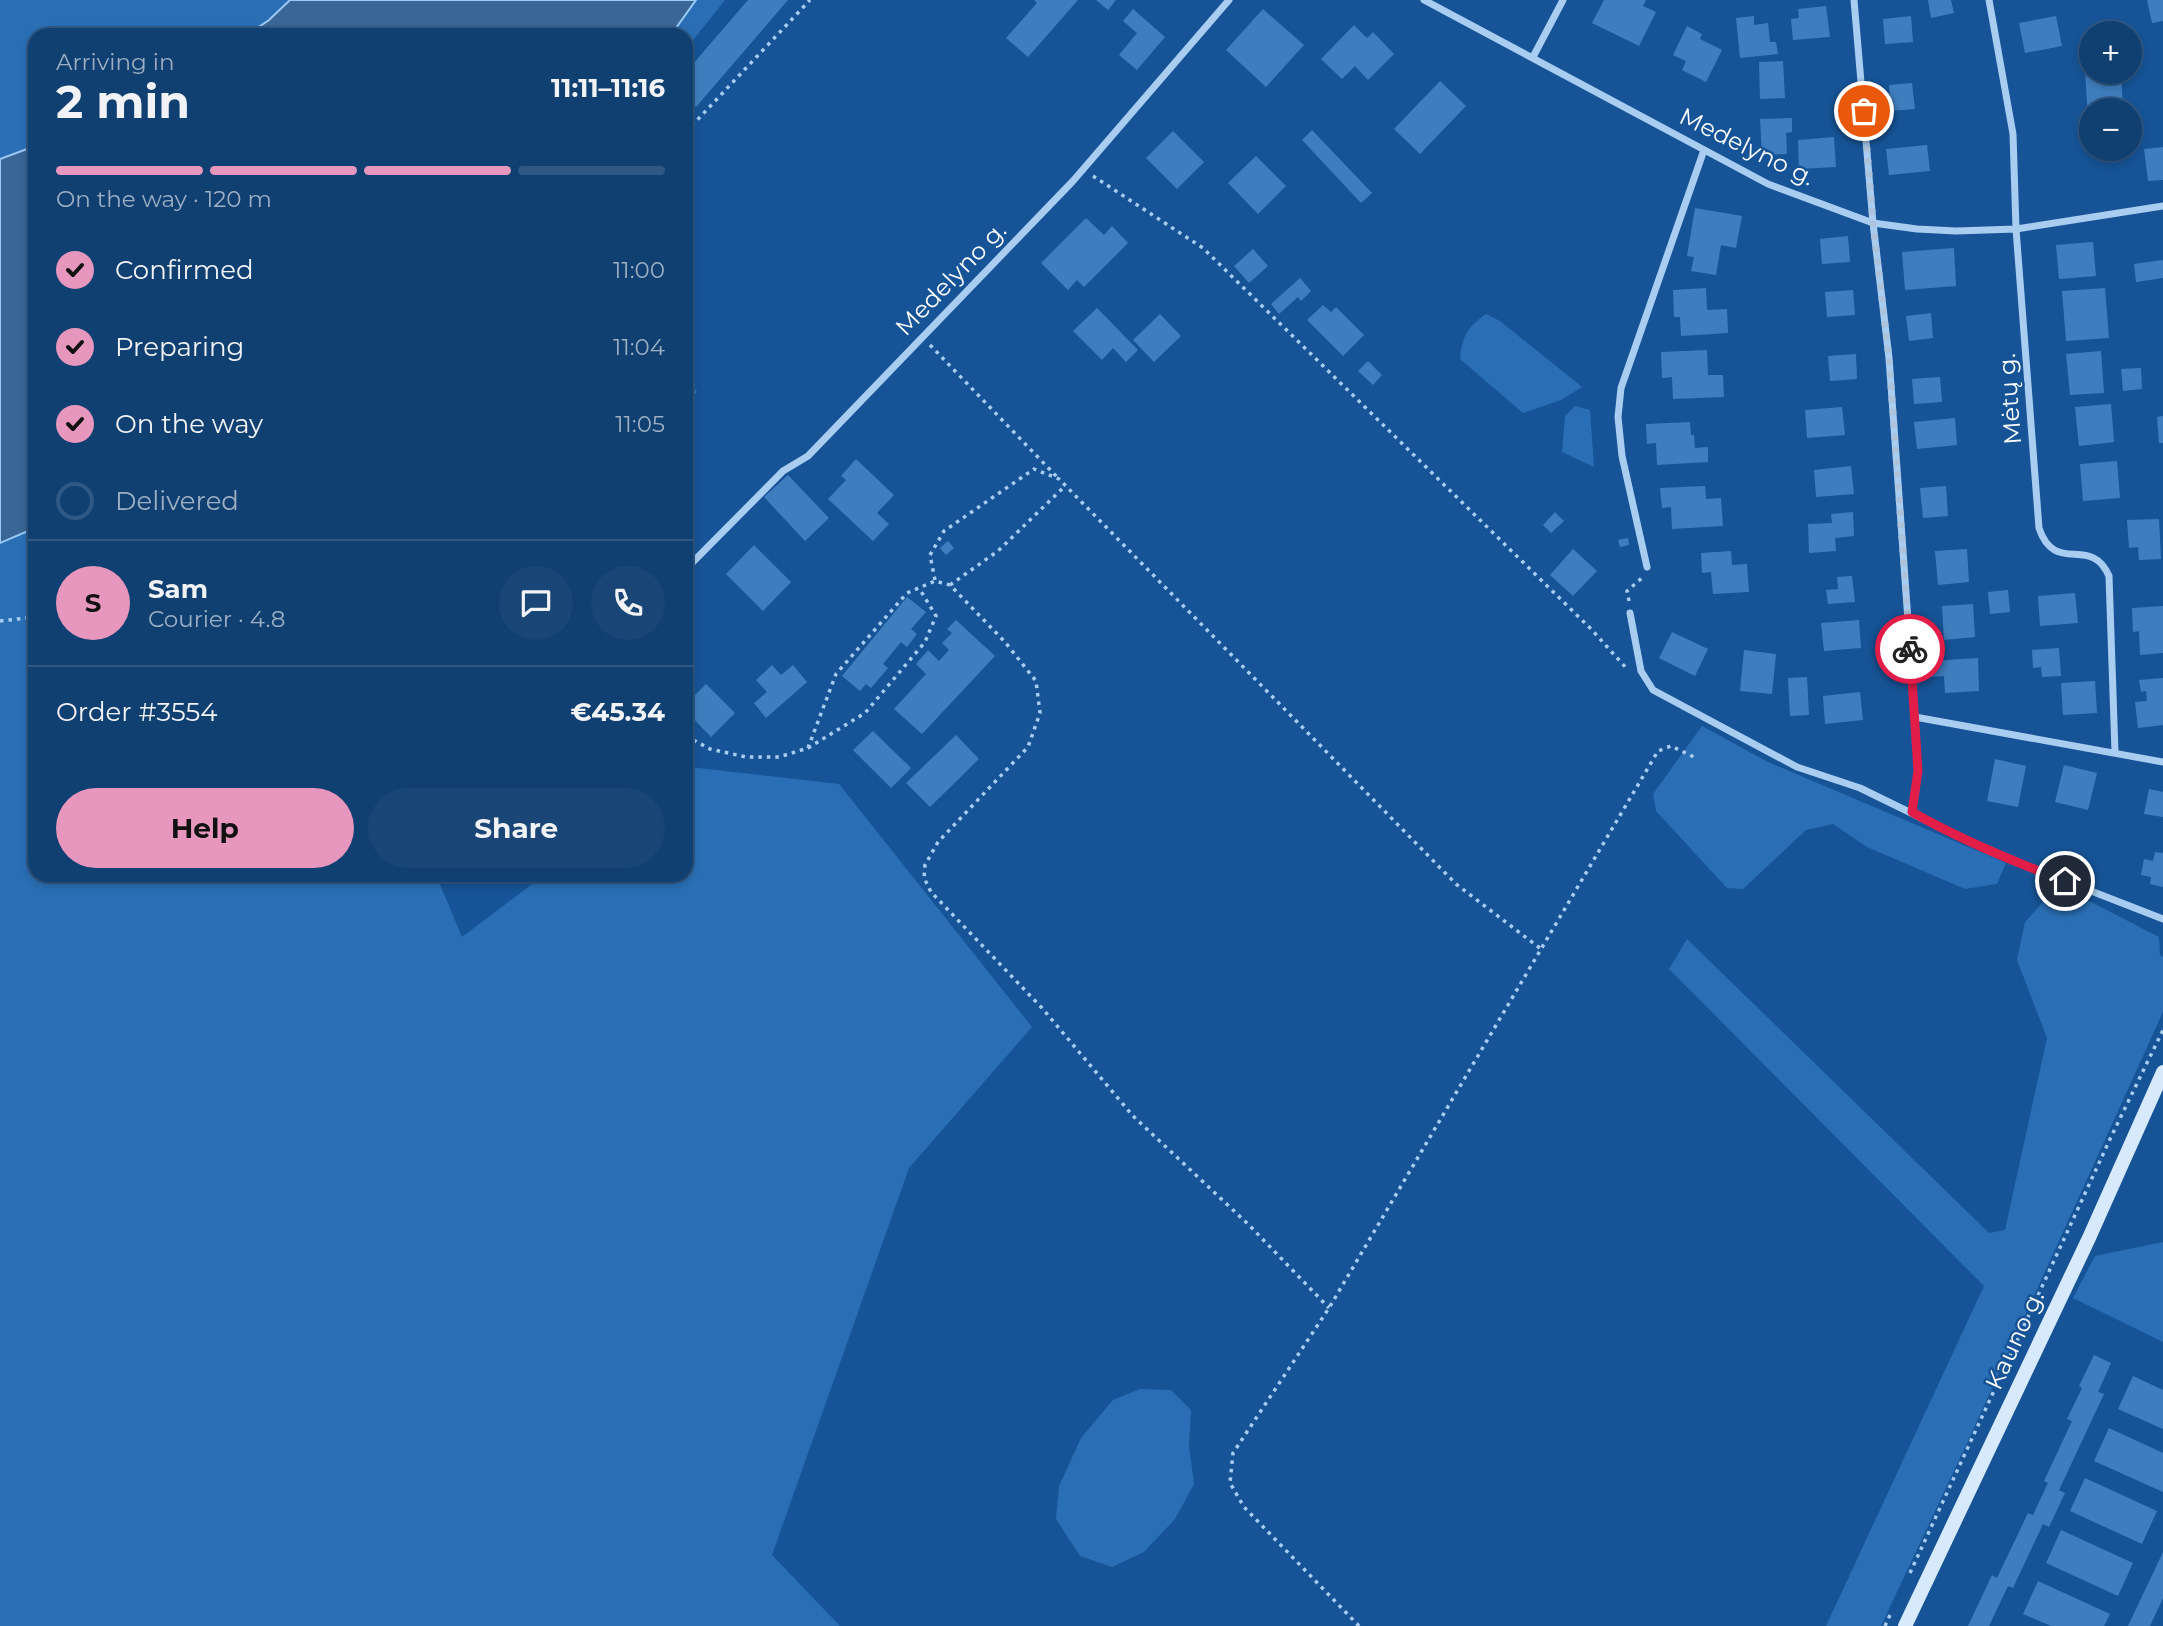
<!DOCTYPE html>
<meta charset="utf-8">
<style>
:root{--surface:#103f71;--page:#194676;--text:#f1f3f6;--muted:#9cafc3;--line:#305884;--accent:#e797bd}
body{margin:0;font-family:Montserrat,sans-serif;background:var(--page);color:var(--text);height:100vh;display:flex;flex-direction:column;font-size:26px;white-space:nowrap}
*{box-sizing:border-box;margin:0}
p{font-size:23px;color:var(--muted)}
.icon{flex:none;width:38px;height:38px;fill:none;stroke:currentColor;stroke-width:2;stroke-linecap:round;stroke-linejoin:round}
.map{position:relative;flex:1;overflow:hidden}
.details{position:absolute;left:28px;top:28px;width:665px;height:854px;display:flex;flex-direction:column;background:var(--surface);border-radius:21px;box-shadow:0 4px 10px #0003,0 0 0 2px var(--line)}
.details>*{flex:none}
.fabs{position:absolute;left:2079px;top:21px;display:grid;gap:14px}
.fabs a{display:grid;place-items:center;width:63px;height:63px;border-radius:50%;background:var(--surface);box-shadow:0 4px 10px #0003,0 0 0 2px var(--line);font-size:35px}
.pin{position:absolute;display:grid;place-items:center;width:60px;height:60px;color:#fff;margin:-30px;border:4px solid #fff;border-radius:50%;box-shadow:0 2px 7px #0007}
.courier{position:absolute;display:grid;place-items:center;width:70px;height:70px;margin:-35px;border:5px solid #e11d48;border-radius:50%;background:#fff;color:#222;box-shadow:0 2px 9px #0007}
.overview em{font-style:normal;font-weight:700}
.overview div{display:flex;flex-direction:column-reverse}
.overview{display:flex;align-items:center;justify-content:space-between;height:119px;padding:0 28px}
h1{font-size:46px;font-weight:700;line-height:52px}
.bar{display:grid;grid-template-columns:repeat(4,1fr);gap:10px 7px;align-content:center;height:84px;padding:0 28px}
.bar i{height:9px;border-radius:5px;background:var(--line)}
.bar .selected{background:var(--accent)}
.bar p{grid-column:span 4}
.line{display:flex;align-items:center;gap:18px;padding:0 28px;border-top:2px solid var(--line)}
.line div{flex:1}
.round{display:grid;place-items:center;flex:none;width:74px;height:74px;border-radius:37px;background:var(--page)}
ol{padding:0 28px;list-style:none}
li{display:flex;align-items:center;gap:21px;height:77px}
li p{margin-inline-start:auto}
li .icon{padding:7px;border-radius:50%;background:var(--accent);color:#111;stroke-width:4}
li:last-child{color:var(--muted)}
li i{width:38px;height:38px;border:4px solid var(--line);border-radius:50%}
.primary-button{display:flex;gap:14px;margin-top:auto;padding:14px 28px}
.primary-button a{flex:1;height:80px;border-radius:42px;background:var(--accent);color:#111;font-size:28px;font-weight:700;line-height:80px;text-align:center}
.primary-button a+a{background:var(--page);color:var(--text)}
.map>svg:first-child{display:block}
.green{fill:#2a6fb5}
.water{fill:#396696;stroke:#9bc9f4;stroke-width:2}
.building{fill:#3f7ebe}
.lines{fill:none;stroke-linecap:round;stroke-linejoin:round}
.path{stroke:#a9cdf1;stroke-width:3.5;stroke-dasharray:3.5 5;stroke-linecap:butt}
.street{stroke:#a9cdf1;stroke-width:7}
.secondary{stroke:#d7e9fc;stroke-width:14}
.done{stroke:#adc3db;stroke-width:7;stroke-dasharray:0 12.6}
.route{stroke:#e11d48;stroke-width:9}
.labels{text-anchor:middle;stroke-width:5;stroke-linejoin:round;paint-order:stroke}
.street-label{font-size:24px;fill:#fff;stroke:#165497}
</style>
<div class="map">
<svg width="2163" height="1626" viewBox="0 0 2163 1626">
<rect width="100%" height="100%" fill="#165497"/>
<path class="green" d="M 0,0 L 290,0 L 269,20 L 247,35 L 35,35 L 35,146 L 0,159 Z
M 696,0 L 725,0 L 686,49 L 686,35 L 671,35 Z
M 1486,314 L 1500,321 L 1582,387 L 1561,400 L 1523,413 L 1460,359 C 1462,337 1467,327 1486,314 Z
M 1575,406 L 1590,410 L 1594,467 L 1562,452 L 1565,416 Z
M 35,528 L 35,875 L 436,875 L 462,937 L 544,875 L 686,875 L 686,769 L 689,767 L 839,784 L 1032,1027 L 909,1168 L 772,1555 L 840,1626 L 0,1626 L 0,543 Z
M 1702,726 L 1768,762 L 2006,863 L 1997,884 L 1965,889 L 1867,847 L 1833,824 L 1806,830 L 1743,889 L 1727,888 L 1656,811 L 1653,794 Z
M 2058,885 L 2159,937 L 2160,955 L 2163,957 L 2163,1012 L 1968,1441 L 1881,1626 L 1826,1626 L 1984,1286 L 1669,969 L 1687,939 L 1989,1233 L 2005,1230 L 2047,1038 L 2017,960 L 2025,922 Z
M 2163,1242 L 2163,1342 L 2073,1298 L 2095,1256 Z
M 1140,1389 L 1171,1390 L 1191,1410 L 1189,1446 L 1194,1484 L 1175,1519 L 1144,1552 L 1112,1567 L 1080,1556 L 1056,1519 L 1059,1486 L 1081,1438 L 1113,1400 Z"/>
<path class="water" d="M 290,0 L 696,0 L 671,35 L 247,35 L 269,20 Z
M 35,146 L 35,528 L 0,543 L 0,159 Z"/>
<path class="building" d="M 748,0 L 788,0 L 696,107 L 686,98 L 686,72 Z
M 1034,0 L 1078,0 L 1028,57 L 1006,38 L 1037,3 Z
M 1096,0 L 1116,0 L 1108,10 Z
M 1604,0 L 1646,0 L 1643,6 L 1656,12 L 1639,46 L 1592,23 Z
M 1928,0 L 1951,0 L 1954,13 L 1931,18 Z
M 2147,0 L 2163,0 L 2163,21 L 2152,23 Z
M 1826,6 L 1830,37 L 1793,40 L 1791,19 L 1799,18 L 1798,9 Z
M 1133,9 L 1165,37 L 1137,70 L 1119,55 L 1137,33 L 1123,21 Z
M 1263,9 L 1304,45 L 1266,87 L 1226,50 Z
M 1754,16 L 1754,25 L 1768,23 L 1770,42 L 1776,42 L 1778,54 L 1740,58 L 1736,18 Z
M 1911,16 L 1913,42 L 1885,44 L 1883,19 Z
M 2056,16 L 2062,46 L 2025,53 L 2019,23 Z
M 1354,25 L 1367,38 L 1373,32 L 1394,54 L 1368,80 L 1355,66 L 1342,79 L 1321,59 Z
M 1687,26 L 1702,34 L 1700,39 L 1722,50 L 1706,82 L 1682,70 L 1686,61 L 1673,55 Z
M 2084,54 L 2091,54 L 2091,72 L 2121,72 L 2123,110 L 2091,110 L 2091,137 L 2089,137 Z
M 1783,61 L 1785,98 L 1760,99 L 1759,62 Z
M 1440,81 L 1466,106 L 1420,154 L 1394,129 Z
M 1912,83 L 1915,109 L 1891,111 L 1889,85 Z
M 1792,118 L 1792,132 L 1786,133 L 1787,154 L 1762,155 L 1760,119 Z
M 1312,130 L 1372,193 L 1361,203 L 1302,140 Z
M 1173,131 L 1204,162 L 1177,189 L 1146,158 Z
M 1834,137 L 1836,167 L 1799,169 L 1798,140 Z
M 1927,145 L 1930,171 L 1889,175 L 1886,149 Z
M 2163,147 L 2163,180 L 2148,181 L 2144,149 Z
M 2107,149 L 2125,149 L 2126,155 L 2107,156 Z
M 1256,156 L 1286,186 L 1258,214 L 1228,183 Z
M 1695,208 L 1742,216 L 1736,248 L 1721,245 L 1716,275 L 1691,271 L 1694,257 L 1687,256 Z
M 1086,218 L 1104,235 L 1112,226 L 1128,243 L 1084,287 L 1077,280 L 1068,290 L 1041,263 Z
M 1848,236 L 1850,262 L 1822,264 L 1820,239 Z
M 2093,242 L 2096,276 L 2059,279 L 2056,245 Z
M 1954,248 L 1956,286 L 1905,290 L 1902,252 Z
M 1253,249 L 1268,266 L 1249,283 L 1234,266 Z
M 2163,260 L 2163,278 L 2136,282 L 2134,264 Z
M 1300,278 L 1311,291 L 1301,301 L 1298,297 L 1279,314 L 1271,304 Z
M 1706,288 L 1707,310 L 1727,309 L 1728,333 L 1681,336 L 1680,317 L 1674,317 L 1673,290 Z
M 2105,288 L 2109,338 L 2066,341 L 2062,291 Z
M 1853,290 L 1855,315 L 1827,317 L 1825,292 Z
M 1323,305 L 1331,312 L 1336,307 L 1364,335 L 1343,356 L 1307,320 Z
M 1097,308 L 1138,350 L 1126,362 L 1113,348 L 1102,360 L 1073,331 Z
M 1931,313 L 1933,338 L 1909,341 L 1906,316 Z
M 1160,314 L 1181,336 L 1154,362 L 1133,340 Z
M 1707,350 L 1708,375 L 1723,375 L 1724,397 L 1673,399 L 1672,377 L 1662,378 L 1661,352 Z
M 2101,351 L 2104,393 L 2070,395 L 2066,354 Z
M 1856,354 L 1857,379 L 1830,381 L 1828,356 Z
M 1368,361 L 1382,375 L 1373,385 L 1358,371 Z
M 2141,368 L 2142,389 L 2123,391 L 2121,369 Z
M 1940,377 L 1942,402 L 1914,404 L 1912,379 Z
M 686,379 L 697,392 L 687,401 L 695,411 L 686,419 Z
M 2111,404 L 2114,442 L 2079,446 L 2075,407 Z
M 1842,407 L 1845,435 L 1807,438 L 1805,410 Z
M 2163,416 L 2163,443 L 2159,443 L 2157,417 Z
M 1955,418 L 1957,445 L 1917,449 L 1914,422 Z
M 1690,422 L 1691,435 L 1694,435 L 1695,448 L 1708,447 L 1708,462 L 1657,465 L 1656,443 L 1647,444 L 1646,424 Z
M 856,459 L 894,495 L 877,513 L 889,524 L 873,541 L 828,499 L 846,480 L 841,476 Z
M 2117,461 L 2120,498 L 2083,501 L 2080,464 Z
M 1851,466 L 1854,494 L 1816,497 L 1814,470 Z
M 788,475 L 829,518 L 805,541 L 764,497 Z
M 1705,486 L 1706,499 L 1721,498 L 1723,526 L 1672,529 L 1671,507 L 1662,508 L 1660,488 Z
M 1946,486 L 1948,516 L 1923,518 L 1920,488 Z
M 1555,512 L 1564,521 L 1551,533 L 1543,525 Z
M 1853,512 L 1854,536 L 1835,538 L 1836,551 L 1809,553 L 1808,524 L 1832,523 L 1831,514 Z
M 2159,519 L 2161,559 L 2139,560 L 2138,547 L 2129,548 L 2127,520 Z
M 1628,538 L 1629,545 L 1620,547 L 1618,540 Z
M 948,541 L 954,548 L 946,555 L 940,548 Z
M 754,545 L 791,582 L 763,611 L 726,574 Z
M 1573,549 L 1597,571 L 1573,596 L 1550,575 Z
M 1967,549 L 1969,582 L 1938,585 L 1935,551 Z
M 1731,551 L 1732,565 L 1747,564 L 1749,592 L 1713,594 L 1711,572 L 1702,573 L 1701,553 Z
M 1852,576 L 1855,602 L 1828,604 L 1826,590 L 1838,589 L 1837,577 Z
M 2008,590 L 2010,612 L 1990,614 L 1988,592 Z
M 2075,593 L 2078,623 L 2040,626 L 2038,596 Z
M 907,597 L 926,612 L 911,629 L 917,634 L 907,647 L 901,642 L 883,664 L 888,668 L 871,688 L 866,684 L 860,691 L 842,676 Z
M 1973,604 L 1975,637 L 1944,640 L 1942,606 Z
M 2163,606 L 2163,653 L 2140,655 L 2139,631 L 2133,632 L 2132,608 Z
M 956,620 L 995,656 L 922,734 L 894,709 L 926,674 L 916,664 L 928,650 L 939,661 L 949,650 L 942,643 L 952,633 L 947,629 Z
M 1859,620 L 1861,648 L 1824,651 L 1821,623 Z
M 1672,632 L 1708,649 L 1695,676 L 1659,658 Z
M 2059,648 L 2061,676 L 2042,677 L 2041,667 L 2033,668 L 2032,650 Z
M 1744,650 L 1776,654 L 1772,694 L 1740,691 Z
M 1978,658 L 1979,691 L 1945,693 L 1944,676 L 1930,677 L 1929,661 Z
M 772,665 L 781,675 L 793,665 L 807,682 L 766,718 L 754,703 L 767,692 L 756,680 Z
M 1807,677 L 1809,715 L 1790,716 L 1788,678 Z
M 2163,678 L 2163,725 L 2138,728 L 2135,702 L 2147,701 L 2146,691 L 2141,692 L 2139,680 Z
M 2095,681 L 2097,713 L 2063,715 L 2061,683 Z
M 706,684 L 735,713 L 711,737 L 686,711 L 686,704 Z
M 1860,692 L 1863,720 L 1825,724 L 1823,696 Z
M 873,731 L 911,768 L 891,788 L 853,750 Z
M 956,735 L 979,759 L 930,807 L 906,783 Z
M 1995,759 L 2026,766 L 2018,807 L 1987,801 Z
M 2064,765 L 2097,773 L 2088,810 L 2055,802 Z
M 2149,789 L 2163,792 L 2163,817 L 2144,814 Z
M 2155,852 L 2163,853 L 2163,887 L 2150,884 L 2151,877 L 2141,875 L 2144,859 L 2153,861 Z
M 2094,1355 L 2111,1363 L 2098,1392 L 2104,1394 L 2059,1490 L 2065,1493 L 2049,1527 L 2043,1524 L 2013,1588 L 2008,1586 L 1989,1626 L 1968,1626 L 1992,1575 L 1997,1578 L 2028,1513 L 2033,1515 L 2048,1483 L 2044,1481 L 2072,1421 L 2067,1419 L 2082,1388 L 2079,1386 Z
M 2133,1376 L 2163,1390 L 2163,1429 L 2118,1409 Z
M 2109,1428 L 2163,1453 L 2163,1492 L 2094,1461 Z
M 2085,1478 L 2157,1511 L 2142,1544 L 2070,1511 Z
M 2061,1530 L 2133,1563 L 2118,1596 L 2046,1563 Z
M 2163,1552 L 2163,1598 L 2150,1626 L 2128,1626 Z
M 2038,1581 L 2110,1614 L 2104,1626 L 2051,1626 L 2023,1614 Z"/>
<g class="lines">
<path class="path" d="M 686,132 L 810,0
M 1093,176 L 1203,248 L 1591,629 L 1628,670
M 930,345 L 1058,478
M 935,580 L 930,555 L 944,531 L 1034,469 L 1059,479 L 1456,884 L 1541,949
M 950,585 L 998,551 L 1065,486
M 1629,601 L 1627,591 L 1643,577
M 0,621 L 35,617
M 686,736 L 710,749 L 746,757 L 779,757 L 808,748 L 865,713 L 925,642 L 936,616 L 919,588
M 808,748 L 836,674 L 907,593 L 935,581 L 950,585 L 1005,642 L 1036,681 L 1040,713 L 1028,747 L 938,842 L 925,865 L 924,878 L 931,892 L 1042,1008 L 1133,1116 L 1249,1225 L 1329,1308
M 1910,1573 L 2111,1137 L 2163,1030
M 1359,1626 L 1244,1507 L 1230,1483 L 1233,1453 L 1329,1308 L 1658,751 L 1671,746 L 1694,757
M 1885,1626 L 1890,1615"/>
<path class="street" d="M 1424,0 L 1768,184 L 1873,223 L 1917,229 L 1956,231 L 2016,229 L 2163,206
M 1854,0 L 1873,223 L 1889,358 L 1915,717 L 1918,771 L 1912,812
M 1989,0 L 2013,134 L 2016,229 L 2039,528 C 2055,576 2091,534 2109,576 L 2115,752
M 1533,57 L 1563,0
M 1647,567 L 1622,456 L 1618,417 L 1621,388 L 1704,150
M 686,569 L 783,471 L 808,456 L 1073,181 L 1229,0
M 1630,613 L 1641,671 L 1653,690 L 1797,767 L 1860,788 L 1991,852 L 2163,919
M 1915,717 L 2163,762"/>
<path class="secondary" d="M 1905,1626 L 2089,1238 L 2163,1072"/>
</g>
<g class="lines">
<path class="done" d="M 1864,111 L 1873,223 L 1889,358 L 1910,649"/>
<path class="route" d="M 1910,649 L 1918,771 L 1912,812 C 1961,840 2012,861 2065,881"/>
</g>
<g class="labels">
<g class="street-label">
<text transform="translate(1747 147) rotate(26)" y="8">Medelyno g.</text>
<text transform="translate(951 279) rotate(-46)" y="8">Medelyno g.</text>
<text transform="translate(2010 399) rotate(-94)" y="8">Mėtų g.</text>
<text transform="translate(2015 1340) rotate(-65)" y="8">Kauno g.</text>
</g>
</g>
</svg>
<div class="fabs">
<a>+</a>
<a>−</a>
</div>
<div class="pin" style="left:1864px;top:111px;background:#ea580c"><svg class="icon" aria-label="bag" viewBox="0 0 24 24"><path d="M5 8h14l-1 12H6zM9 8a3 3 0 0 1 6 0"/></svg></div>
<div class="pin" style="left:2065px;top:881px;background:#1f2937"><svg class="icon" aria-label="home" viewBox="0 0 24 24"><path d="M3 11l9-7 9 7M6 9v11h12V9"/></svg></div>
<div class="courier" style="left:1910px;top:649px"><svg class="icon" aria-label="bike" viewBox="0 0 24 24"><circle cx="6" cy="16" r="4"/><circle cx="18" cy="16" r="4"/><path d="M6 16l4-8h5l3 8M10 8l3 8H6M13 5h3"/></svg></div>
<section class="details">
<div class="overview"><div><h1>2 min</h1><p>Arriving in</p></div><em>11:11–11:16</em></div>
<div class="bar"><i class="selected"></i><i class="selected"></i><i class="selected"></i><i></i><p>On the way · 120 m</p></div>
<ol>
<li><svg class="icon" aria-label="check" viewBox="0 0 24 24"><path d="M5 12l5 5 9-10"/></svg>Confirmed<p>11:00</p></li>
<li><svg class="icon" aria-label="check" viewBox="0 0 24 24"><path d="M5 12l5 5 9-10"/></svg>Preparing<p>11:04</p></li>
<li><svg class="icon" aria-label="check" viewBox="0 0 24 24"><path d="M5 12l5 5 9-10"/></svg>On the way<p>11:05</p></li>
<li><i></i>Delivered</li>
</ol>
<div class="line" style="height:126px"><b class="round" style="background:var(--accent);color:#111">S</b><div><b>Sam</b><p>Courier · 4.8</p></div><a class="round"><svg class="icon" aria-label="chat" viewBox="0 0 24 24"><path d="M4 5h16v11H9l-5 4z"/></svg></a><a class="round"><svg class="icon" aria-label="phone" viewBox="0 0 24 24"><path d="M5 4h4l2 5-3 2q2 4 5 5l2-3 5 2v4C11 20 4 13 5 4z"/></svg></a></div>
<div class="line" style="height:91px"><div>Order #3554</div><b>€45.34</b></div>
<div class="primary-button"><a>Help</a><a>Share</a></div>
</section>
</div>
